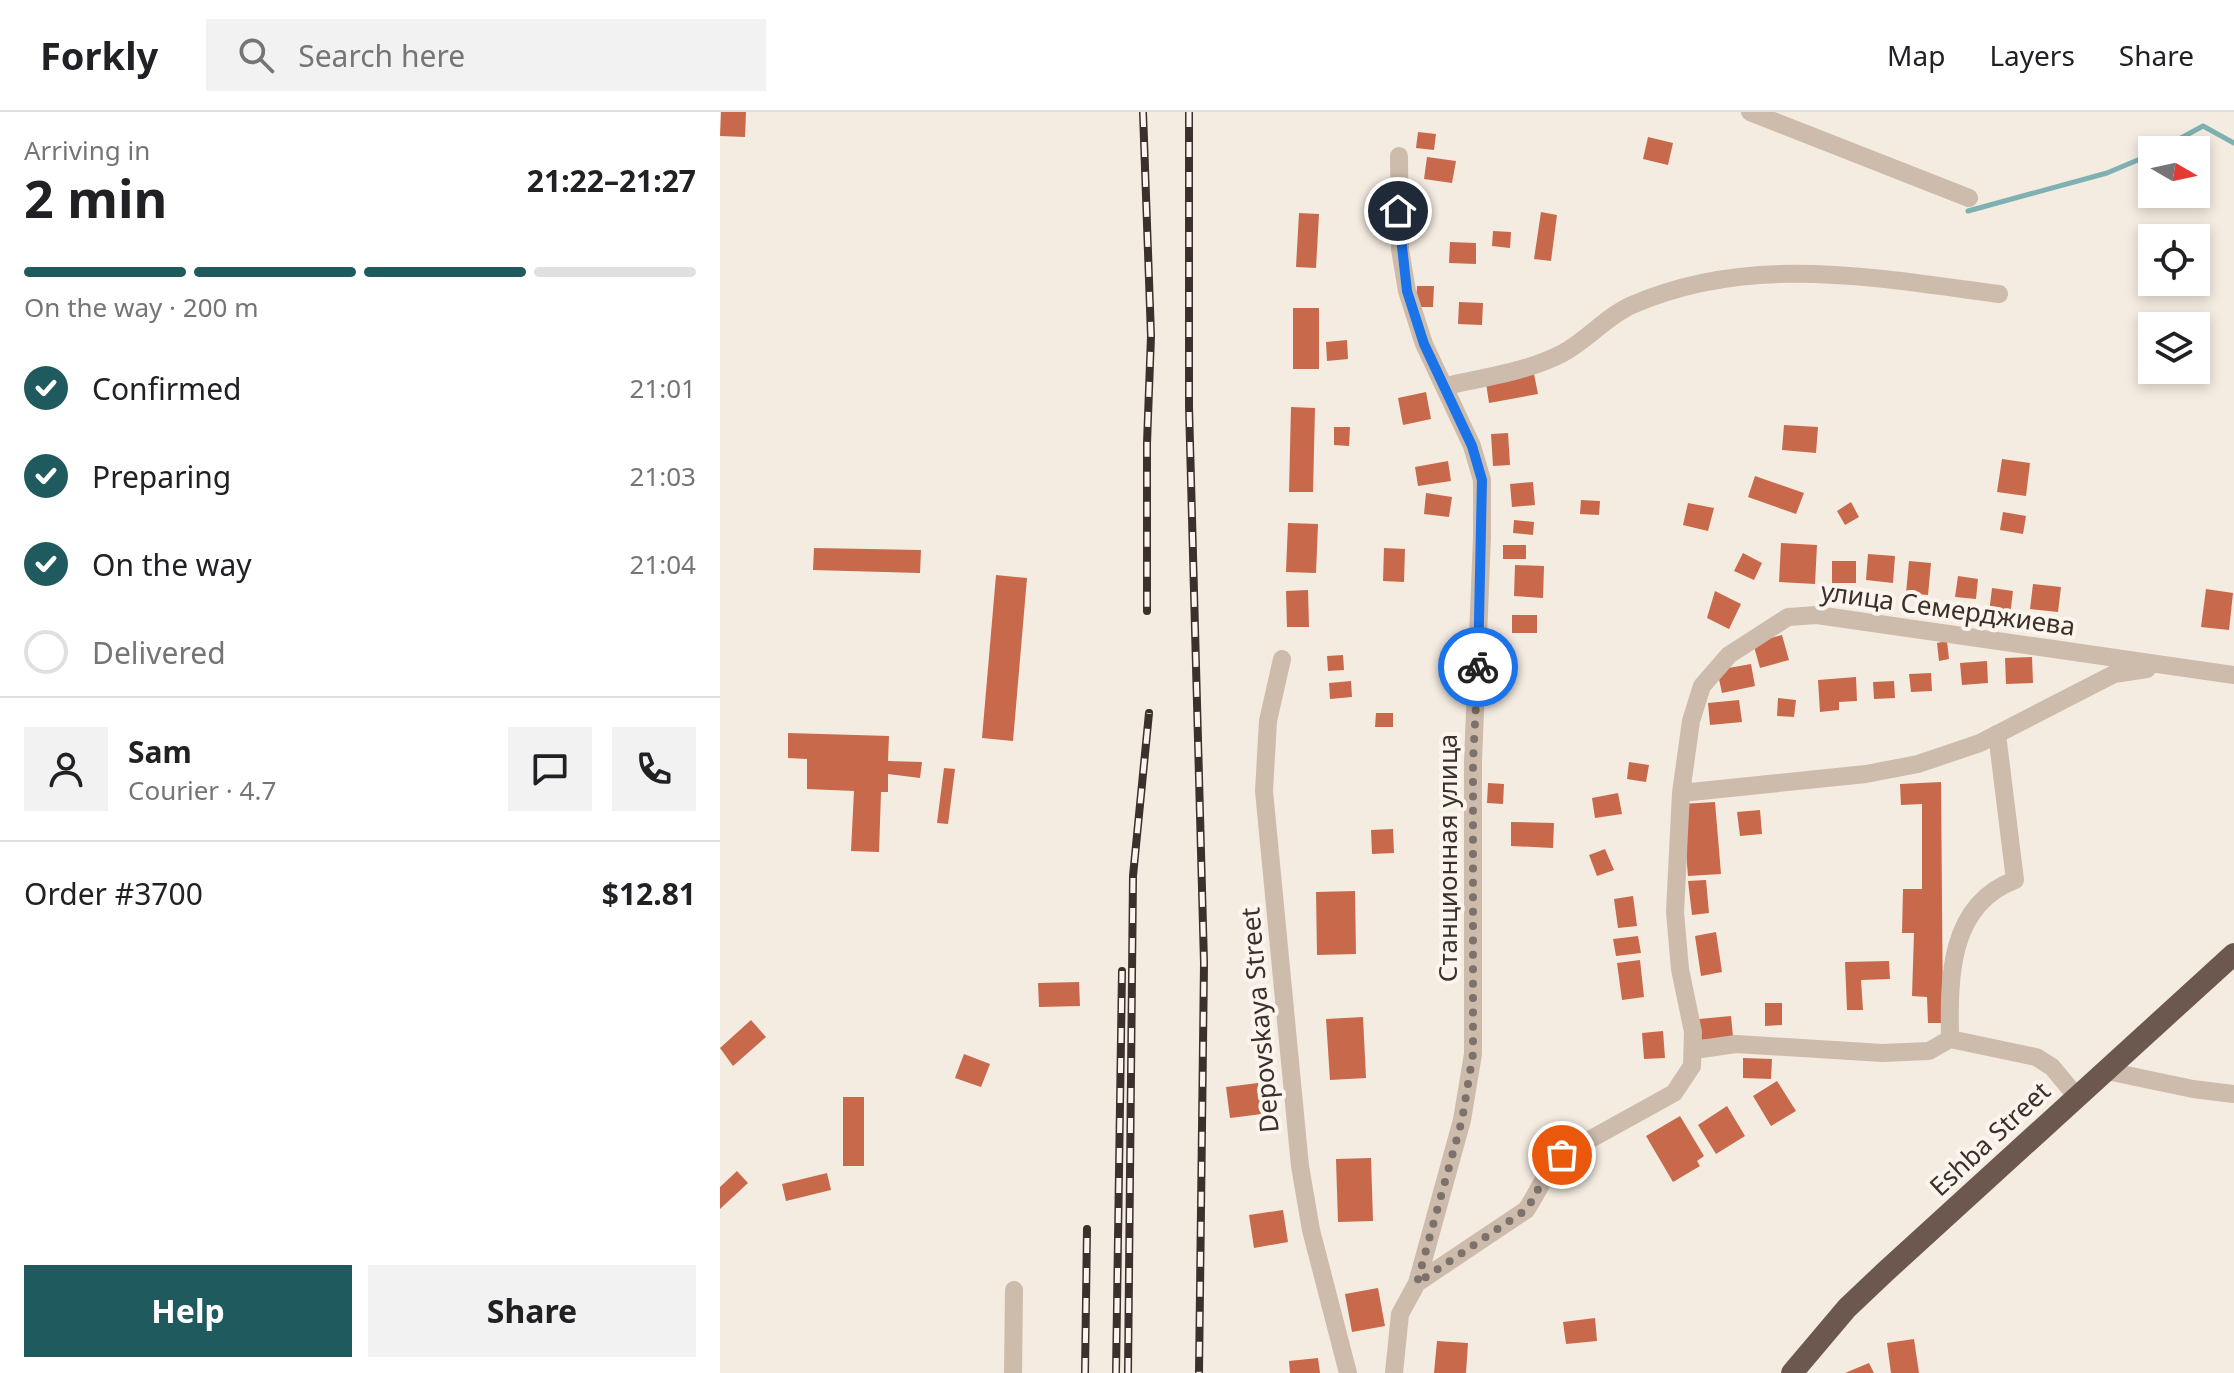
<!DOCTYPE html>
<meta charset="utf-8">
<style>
:root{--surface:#fff;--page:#f2f2f2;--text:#202124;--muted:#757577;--line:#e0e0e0;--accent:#1f5a5e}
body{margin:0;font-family:"Noto Sans",sans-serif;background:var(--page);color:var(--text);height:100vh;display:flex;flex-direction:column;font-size:30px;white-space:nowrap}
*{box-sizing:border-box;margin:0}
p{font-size:26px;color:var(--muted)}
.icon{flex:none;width:44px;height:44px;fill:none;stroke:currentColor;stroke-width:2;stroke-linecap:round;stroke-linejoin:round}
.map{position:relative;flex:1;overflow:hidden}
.details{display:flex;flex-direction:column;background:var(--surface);width:720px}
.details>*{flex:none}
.needle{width:52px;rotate:99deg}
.fabs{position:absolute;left:1418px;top:24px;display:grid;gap:16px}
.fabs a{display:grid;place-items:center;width:72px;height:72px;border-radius:0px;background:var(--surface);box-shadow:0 4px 12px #0003;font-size:40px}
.pin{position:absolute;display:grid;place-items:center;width:68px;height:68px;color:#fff;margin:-34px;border:4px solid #fff;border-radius:50%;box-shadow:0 2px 8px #0007}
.courier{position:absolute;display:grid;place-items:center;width:80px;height:80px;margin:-40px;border:6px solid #1a73e8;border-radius:50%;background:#fff;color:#222;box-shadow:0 2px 10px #0007}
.headline em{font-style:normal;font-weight:700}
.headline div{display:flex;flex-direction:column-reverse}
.headline{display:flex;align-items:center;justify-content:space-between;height:136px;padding:0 24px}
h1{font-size:52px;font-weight:700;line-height:60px}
.bar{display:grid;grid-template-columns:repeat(4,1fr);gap:12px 8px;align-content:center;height:96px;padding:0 24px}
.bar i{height:10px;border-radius:6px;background:var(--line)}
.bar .active{background:var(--accent)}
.bar p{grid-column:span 4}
.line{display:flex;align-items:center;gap:20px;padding:0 24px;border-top:2px solid var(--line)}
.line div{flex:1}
.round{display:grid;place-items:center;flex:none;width:84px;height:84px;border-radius:0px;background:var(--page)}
ol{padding:0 24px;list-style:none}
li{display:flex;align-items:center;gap:24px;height:88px}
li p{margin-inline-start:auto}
li .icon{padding:8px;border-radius:50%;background:var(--accent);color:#fff;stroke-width:4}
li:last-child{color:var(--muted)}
li i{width:44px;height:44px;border:4px solid var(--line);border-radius:50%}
.button{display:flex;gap:16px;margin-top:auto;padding:16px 24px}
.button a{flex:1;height:92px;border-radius:0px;background:var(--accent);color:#fff;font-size:32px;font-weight:700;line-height:92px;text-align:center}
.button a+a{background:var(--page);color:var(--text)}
header{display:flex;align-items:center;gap:48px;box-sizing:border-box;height:112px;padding:0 40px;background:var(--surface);border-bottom:2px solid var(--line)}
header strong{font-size:38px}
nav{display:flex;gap:44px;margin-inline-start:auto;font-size:28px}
.search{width:560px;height:72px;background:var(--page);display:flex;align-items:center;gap:20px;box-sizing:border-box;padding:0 28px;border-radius:0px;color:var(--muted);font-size:30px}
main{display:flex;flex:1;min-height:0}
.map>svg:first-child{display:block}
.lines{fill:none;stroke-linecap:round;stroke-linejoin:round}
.stream{stroke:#7fb0b2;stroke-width:5}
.building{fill:#c8694b}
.minor{stroke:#cdbbac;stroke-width:18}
.trunk{stroke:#6c584f;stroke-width:22}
.rail-casing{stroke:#3b302b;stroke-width:8}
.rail{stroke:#fbf5ee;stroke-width:5;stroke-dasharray:15;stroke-linecap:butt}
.done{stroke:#7c716b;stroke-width:8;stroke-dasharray:0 14.4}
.route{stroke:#1a73e8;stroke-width:10}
.labels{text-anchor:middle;stroke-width:8;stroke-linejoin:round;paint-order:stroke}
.street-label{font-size:26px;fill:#3b302b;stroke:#fbf5ee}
</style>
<header>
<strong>Forkly</strong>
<div class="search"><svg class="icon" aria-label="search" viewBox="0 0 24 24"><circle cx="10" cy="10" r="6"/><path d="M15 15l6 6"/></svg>Search here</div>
<nav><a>Map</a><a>Layers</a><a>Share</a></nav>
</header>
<main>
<section class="details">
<div class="headline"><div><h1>2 min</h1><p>Arriving in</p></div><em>21:22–21:27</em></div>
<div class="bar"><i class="active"></i><i class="active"></i><i class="active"></i><i></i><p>On the way · 200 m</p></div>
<ol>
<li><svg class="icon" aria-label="check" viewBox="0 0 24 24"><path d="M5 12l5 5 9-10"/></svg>Confirmed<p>21:01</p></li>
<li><svg class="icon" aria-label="check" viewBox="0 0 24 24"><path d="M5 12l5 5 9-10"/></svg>Preparing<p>21:03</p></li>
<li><svg class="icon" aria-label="check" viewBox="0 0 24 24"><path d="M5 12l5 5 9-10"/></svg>On the way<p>21:04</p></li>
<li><i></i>Delivered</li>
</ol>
<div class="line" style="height:144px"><a class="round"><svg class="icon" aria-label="person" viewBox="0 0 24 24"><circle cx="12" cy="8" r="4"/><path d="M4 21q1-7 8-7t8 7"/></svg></a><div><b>Sam</b><p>Courier · 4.7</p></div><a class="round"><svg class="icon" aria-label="chat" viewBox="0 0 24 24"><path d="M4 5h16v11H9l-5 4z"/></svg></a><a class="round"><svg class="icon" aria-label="phone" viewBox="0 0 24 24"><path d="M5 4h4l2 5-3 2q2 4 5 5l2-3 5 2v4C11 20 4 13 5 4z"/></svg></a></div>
<div class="line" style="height:104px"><div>Order #3700</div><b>$12.81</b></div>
<div class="button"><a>Help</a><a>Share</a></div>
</section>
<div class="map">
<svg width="1514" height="1261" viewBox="0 0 1514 1261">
<rect width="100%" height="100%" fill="#f4ebe1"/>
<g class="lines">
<path class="stream" d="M 1439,38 L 1483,14 L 1514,31
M 1248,99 L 1387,61 L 1432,42"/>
</g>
<path class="building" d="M 1,0 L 26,0 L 25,25 L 0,24 Z
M 698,20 L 716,22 L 714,38 L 696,36 Z
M 928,25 L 953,31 L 948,53 L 923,47 Z
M 707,45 L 736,49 L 732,71 L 704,67 Z
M 821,100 L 837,103 L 831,149 L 814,147 Z
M 579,101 L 599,102 L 596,156 L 576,155 Z
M 773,119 L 791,120 L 790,136 L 772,134 Z
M 730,130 L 756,131 L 756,152 L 729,151 Z
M 697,174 L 714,174 L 713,195 L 696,195 Z
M 739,190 L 763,191 L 762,213 L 738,212 Z
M 573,196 L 599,196 L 599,257 L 573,257 Z
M 627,228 L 628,247 L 607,249 L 606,230 Z
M 814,262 L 818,282 L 769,291 L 766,271 Z
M 706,280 L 711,307 L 683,313 L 678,286 Z
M 571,295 L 595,296 L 593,380 L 569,380 Z
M 1064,313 L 1098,315 L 1096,341 L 1062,338 Z
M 614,315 L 630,315 L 629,334 L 614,333 Z
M 788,321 L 790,353 L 773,354 L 771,322 Z
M 1282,347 L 1310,351 L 1306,384 L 1277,380 Z
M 728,349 L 731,369 L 698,374 L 695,355 Z
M 1035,364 L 1084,381 L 1076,402 L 1028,385 Z
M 813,370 L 815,393 L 792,395 L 790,372 Z
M 706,381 L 732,385 L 729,405 L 704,402 Z
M 861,388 L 880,389 L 879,403 L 860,402 Z
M 1131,390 L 1139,405 L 1125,413 L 1117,399 Z
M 968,391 L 994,396 L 988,419 L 963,413 Z
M 1283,400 L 1306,404 L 1303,422 L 1280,418 Z
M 794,408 L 814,410 L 813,423 L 793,421 Z
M 568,411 L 598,412 L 596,461 L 566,460 Z
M 1061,431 L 1097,433 L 1095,472 L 1059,470 Z
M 783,433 L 806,433 L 806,447 L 783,447 Z
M 94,436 L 201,438 L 200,461 L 93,458 Z
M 664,436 L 685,437 L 684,470 L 663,469 Z
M 1023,441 L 1042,451 L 1034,468 L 1014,459 Z
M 1148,442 L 1175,444 L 1173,471 L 1146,468 Z
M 1112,449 L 1136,449 L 1136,471 L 1112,471 Z
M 1189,449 L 1211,451 L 1208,483 L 1186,481 Z
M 795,453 L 824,454 L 823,486 L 794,484 Z
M 276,463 L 307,466 L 293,629 L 262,626 Z
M 1238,464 L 1258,467 L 1256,487 L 1235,485 Z
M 1313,472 L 1341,475 L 1338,500 L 1310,497 Z
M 1272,476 L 1293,479 L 1290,504 L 1269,501 Z
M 1486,477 L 1513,481 L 1509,518 L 1481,515 Z
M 588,478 L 589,515 L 567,515 L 566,479 Z
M 995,479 L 1021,492 L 1009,517 L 987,506 Z
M 792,503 L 817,503 L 817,521 L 792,521 Z
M 1062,523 L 1069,548 L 1040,556 L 1033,531 Z
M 1227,529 L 1229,547 L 1219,549 L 1217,531 Z
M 623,543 L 624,558 L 608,559 L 607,544 Z
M 1312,545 L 1313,571 L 1286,572 L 1285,546 Z
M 1267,549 L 1268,571 L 1242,573 L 1240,551 Z
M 1031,552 L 1035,574 L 1002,581 L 997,558 Z
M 1211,561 L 1212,579 L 1191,580 L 1189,562 Z
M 1136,565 L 1137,589 L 1119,590 L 1119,598 L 1100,600 L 1098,568 Z
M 631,569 L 632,585 L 610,587 L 609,571 Z
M 1174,569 L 1175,586 L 1154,587 L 1153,570 Z
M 1058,586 L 1076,588 L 1074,605 L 1057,604 Z
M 1019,588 L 1022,610 L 990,613 L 988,591 Z
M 656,601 L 673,601 L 673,615 L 655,615 Z
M 68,621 L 169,624 L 168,649 L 202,650 L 200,666 L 168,662 L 168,680 L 161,680 L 159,740 L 131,739 L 134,679 L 87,677 L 87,647 L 68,646 Z
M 909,650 L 929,653 L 926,670 L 907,667 Z
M 224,656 L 235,657 L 228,712 L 217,711 Z
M 1221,670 L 1223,911 L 1208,911 L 1207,885 L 1192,884 L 1194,821 L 1182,821 L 1183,777 L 1202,777 L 1202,692 L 1181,693 L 1180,672 Z
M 768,671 L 784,672 L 783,692 L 767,691 Z
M 898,681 L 902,702 L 875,706 L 872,686 Z
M 995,690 L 1001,762 L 968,764 L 962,692 Z
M 1040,698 L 1042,722 L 1020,724 L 1017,700 Z
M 791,710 L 834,711 L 833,736 L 791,734 Z
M 673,717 L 674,741 L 652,742 L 651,718 Z
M 885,737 L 894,758 L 877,764 L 869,743 Z
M 986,768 L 989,801 L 972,803 L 968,769 Z
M 635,779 L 636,842 L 597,843 L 596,780 Z
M 913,784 L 917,814 L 898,816 L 894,787 Z
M 996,820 L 1002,860 L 981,864 L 975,824 Z
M 918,824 L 921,841 L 896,844 L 893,827 Z
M 920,848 L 924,885 L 902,888 L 897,851 Z
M 1169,849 L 1170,867 L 1141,868 L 1143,898 L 1127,898 L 1125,850 Z
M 359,870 L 360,894 L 319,895 L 318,871 Z
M 1045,891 L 1062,891 L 1062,913 L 1045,914 Z
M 1011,904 L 1013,925 L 981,928 L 979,907 Z
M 643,905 L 646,966 L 610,968 L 606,907 Z
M 31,908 L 46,925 L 13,954 L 0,936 Z
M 943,919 L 945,946 L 924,947 L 922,921 Z
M 244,942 L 270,952 L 261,975 L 235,966 Z
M 1023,946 L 1052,947 L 1051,967 L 1023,966 Z
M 1057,969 L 1076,999 L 1051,1014 L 1033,984 Z
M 538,971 L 542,1002 L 510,1006 L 506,975 Z
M 123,985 L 144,985 L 144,1054 L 123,1054 Z
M 1007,994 L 1025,1024 L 996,1042 L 978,1013 Z
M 960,1004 L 984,1044 L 977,1049 L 980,1054 L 953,1070 L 926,1024 Z
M 651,1046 L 653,1109 L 618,1110 L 616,1047 Z
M 17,1059 L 28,1071 L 0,1097 L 0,1075 Z
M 107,1061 L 111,1078 L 66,1089 L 62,1072 Z
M 563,1098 L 568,1130 L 534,1136 L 529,1103 Z
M 658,1176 L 665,1214 L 632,1220 L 625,1182 Z
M 875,1206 L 877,1229 L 846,1232 L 843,1210 Z
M 1194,1227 L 1199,1261 L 1171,1261 L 1167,1231 Z
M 717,1229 L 748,1231 L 746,1261 L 714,1261 Z
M 598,1246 L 600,1261 L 570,1261 L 569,1249 Z
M 1149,1251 L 1154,1261 L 1125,1261 Z"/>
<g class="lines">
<path class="minor" d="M 1030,0 L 1249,86
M 726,274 C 764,265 807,260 843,241 C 867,228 887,204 912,193 C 1031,141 1156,166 1279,182
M 562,547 L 548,609 L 544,679 L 580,1054 L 591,1118 L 628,1261
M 961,681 L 1146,662 L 1198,652 L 1260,631 L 1394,562 L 1427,557
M 1230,927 C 1229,867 1228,793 1295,768 L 1277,622
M 974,938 L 1016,932 L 1162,941 L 1209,939 L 1230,927 L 1316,945 L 1332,955 L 1357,985
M 1387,959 L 1473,977 L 1514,982
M 697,1171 L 806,1098 C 820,1078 825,1059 842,1043 L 954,981 L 972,954 L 973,920 L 960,857 L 955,800 L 961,681 L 971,609 L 982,574 L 1009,543 L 1068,505 L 1097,503 L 1514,563
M 293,1261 L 294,1178
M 674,1261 L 680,1202 L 697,1171 L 742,1008 L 753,942 L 753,649 L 762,425 L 762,368 L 752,334 L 704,232 L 687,179 L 680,137 L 679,44"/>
<path class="trunk" d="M 1072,1261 L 1127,1196 L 1165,1160 L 1514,842"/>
<defs>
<path id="rail" d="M 423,0 L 431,224 L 427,331 L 427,499
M 469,0 L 469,294 L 484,851 L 479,1261
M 365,1261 L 367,1117
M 396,1261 L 402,859
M 408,1261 L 413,764 L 429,601"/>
</defs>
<use href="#rail" class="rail-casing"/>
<use href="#rail" class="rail"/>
</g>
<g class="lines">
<path class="done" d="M 758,555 L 753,649 L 753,942 L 742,1008 L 697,1171 L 806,1098 C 820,1078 824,1059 842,1043"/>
<path class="route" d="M 678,99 L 687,179 L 704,232 L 752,334 L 762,368 L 758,555"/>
</g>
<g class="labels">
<g class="street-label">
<text transform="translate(1228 497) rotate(8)" y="9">улица Семерджиева</text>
<text transform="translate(728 746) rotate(-90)" y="9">Станционная улица</text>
<text transform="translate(540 908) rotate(-95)" y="9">Depovskaya Street</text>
<text transform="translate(1270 1027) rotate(-43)" y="9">Eshba Street</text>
</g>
</g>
</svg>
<div class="fabs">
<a><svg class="needle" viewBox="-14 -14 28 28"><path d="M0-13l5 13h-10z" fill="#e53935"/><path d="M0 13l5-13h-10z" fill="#757577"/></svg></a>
<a><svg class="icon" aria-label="locate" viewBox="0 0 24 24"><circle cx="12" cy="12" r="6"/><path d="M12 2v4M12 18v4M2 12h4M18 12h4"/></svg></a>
<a><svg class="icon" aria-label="layers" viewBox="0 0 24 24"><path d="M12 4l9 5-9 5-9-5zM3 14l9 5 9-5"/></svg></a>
</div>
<div class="pin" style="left:842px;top:1043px;background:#ea580c"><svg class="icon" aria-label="bag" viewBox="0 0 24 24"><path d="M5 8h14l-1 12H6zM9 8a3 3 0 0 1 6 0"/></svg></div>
<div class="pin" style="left:678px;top:99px;background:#1f2937"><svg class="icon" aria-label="home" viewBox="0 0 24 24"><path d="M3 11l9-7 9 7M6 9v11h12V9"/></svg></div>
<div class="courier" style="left:758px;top:555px"><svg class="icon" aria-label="bike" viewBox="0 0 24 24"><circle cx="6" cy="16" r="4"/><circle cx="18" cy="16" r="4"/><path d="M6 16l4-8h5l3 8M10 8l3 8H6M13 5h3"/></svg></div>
</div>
</main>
